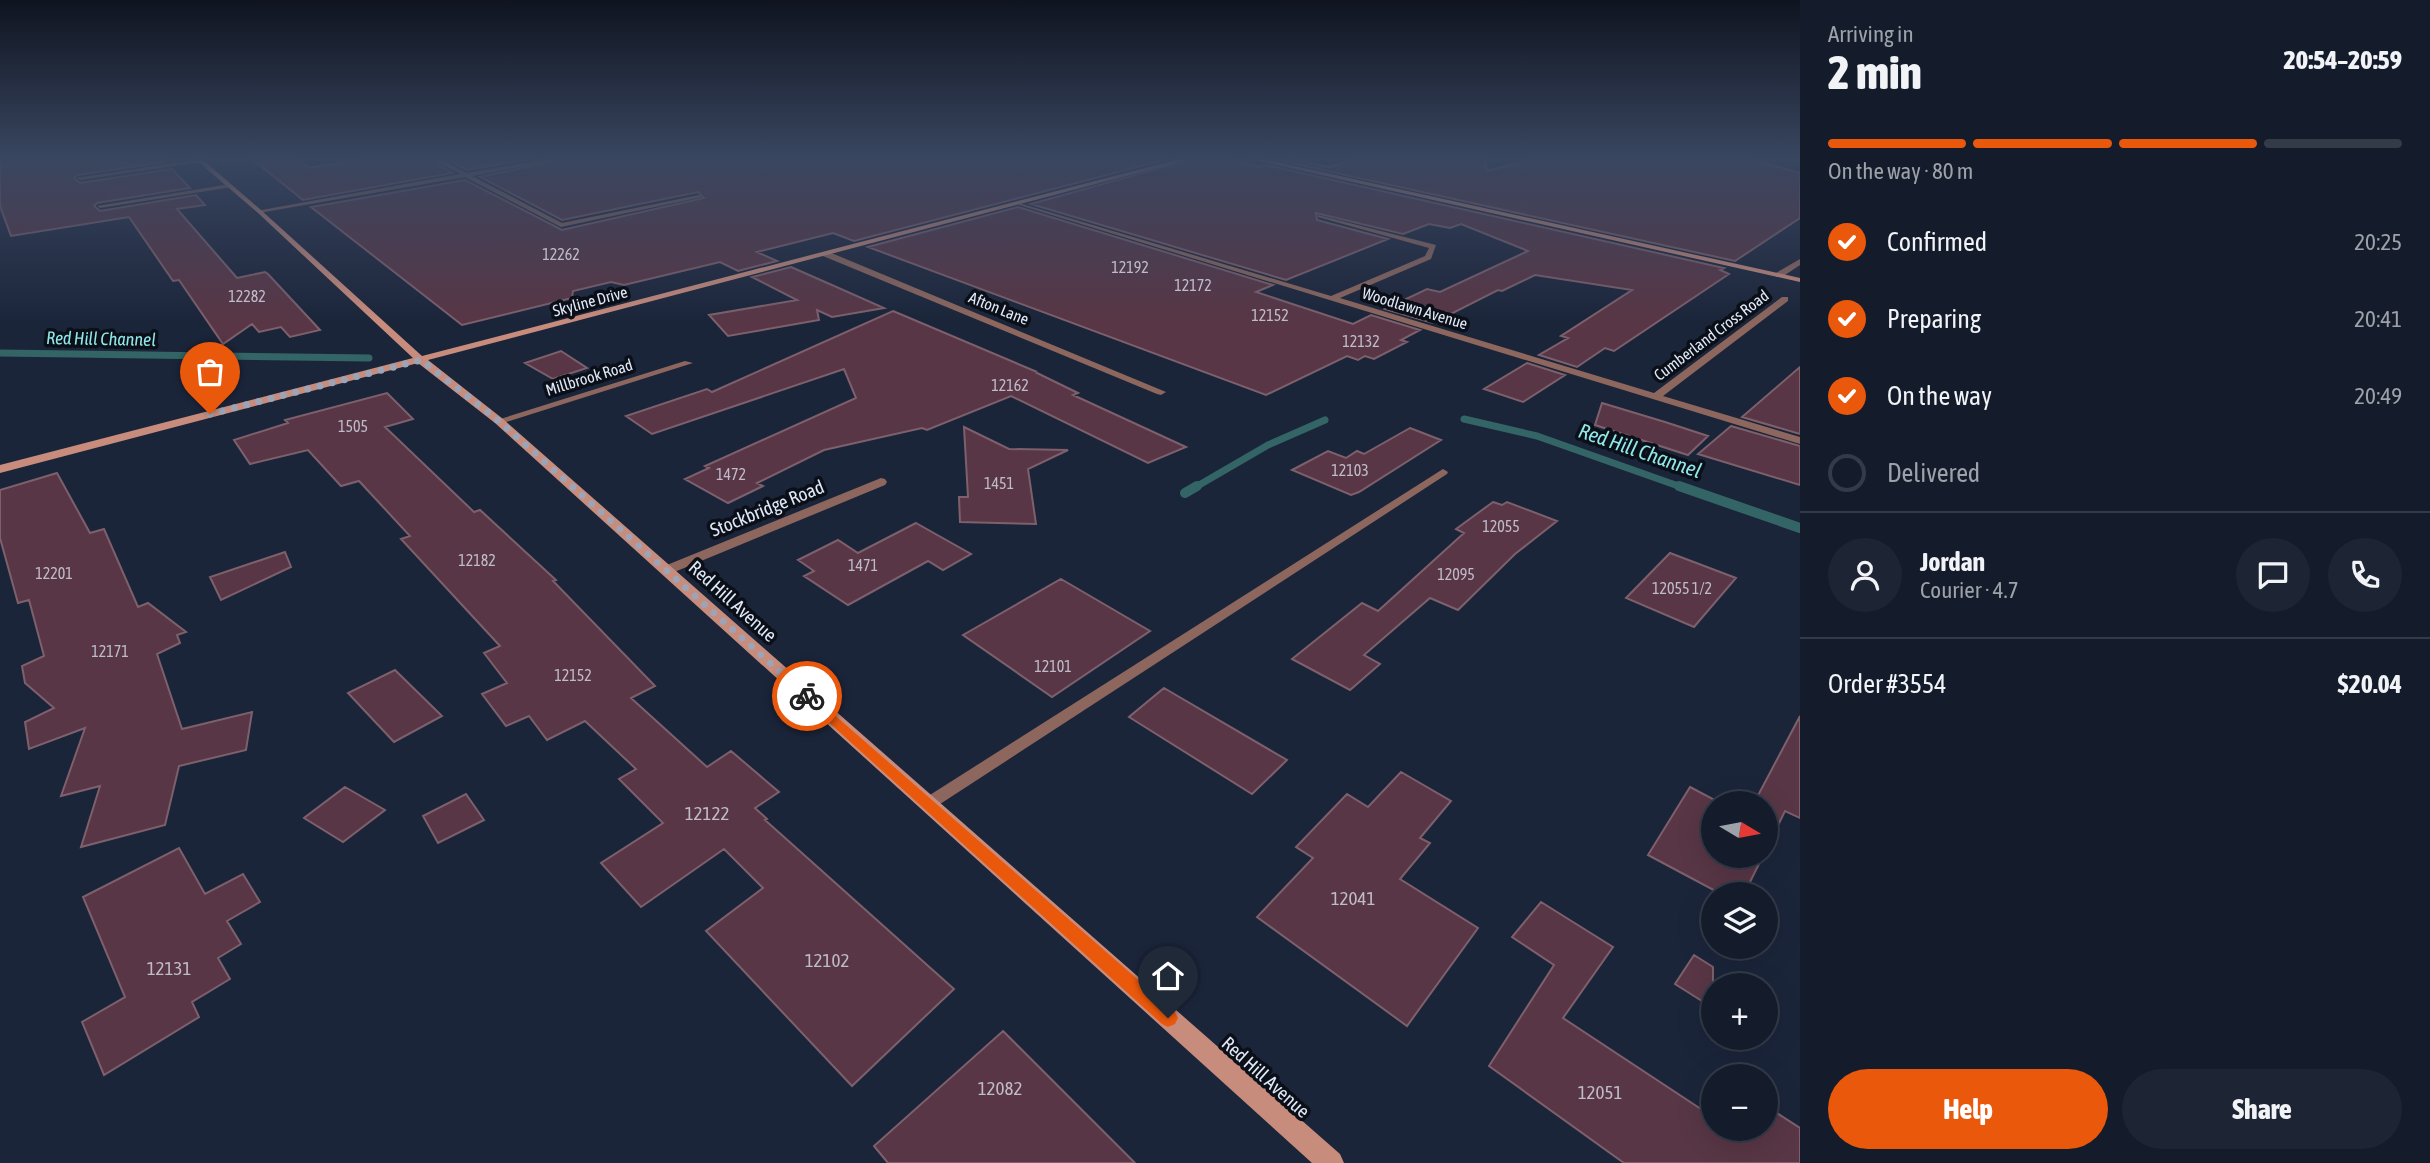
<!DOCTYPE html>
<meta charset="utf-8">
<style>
:root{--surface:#141c2c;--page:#1d2534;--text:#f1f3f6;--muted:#9da1a9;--line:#333a48;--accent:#ea580c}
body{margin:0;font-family:"Asap Condensed",sans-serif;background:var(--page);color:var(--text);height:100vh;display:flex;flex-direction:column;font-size:26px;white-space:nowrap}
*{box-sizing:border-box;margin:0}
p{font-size:23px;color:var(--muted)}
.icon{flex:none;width:38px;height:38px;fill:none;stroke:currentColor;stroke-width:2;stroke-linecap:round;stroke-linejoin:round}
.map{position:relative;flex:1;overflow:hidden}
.drawer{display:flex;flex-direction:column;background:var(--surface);width:630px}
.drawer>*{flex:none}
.needle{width:46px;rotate:100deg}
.tools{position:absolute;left:1701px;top:791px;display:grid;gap:14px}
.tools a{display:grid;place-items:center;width:77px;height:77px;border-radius:50%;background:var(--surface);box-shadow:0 7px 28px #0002,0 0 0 2px var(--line);font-size:35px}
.pin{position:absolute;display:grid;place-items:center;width:60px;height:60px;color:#fff;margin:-72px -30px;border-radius:50% 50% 50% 0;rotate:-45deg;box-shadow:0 0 7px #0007}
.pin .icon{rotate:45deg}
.courier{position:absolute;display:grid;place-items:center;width:70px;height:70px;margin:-35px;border:5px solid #ea580c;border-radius:50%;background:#fff;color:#222;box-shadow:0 2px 9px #0007}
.headline em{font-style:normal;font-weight:800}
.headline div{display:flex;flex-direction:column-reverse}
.headline{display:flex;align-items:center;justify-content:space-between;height:119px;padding:0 28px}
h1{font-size:46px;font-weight:800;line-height:52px}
.bar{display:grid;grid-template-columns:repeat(4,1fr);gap:10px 7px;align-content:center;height:84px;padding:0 28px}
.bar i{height:9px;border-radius:5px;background:var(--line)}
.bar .selected{background:var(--accent)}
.bar p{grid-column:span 4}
.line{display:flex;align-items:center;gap:18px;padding:0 28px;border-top:2px solid var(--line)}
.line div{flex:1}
.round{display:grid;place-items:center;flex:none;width:74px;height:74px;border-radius:37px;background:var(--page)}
ol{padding:0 28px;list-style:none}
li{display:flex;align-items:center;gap:21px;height:77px}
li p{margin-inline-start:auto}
li .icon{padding:7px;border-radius:50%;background:var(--accent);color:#fff;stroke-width:4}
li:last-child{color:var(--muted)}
li i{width:38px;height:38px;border:4px solid var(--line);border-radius:50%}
.button{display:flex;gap:14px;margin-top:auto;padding:14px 28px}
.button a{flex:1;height:80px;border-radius:42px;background:var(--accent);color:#fff;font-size:28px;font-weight:800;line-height:80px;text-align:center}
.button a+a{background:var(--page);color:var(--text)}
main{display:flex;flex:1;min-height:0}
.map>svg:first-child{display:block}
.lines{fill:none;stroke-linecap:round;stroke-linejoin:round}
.stream-far1{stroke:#346566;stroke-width:7}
.stream{stroke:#346566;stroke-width:10}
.building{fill:#583645;stroke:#7d606c;stroke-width:2}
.lane{fill:#8d675e;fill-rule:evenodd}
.street{fill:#8d675e;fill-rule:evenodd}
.secondary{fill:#c88c7d;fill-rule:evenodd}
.route{fill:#ea580c}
.done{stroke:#9ca4b5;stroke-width:7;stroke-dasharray:0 12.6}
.labels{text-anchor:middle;stroke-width:7;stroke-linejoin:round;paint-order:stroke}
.number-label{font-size:16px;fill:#bfbcca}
.far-street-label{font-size:16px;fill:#e1e8f7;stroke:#0a0f18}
.far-water-label{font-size:18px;font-style:italic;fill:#91e8ea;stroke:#0a0f18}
.street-label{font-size:19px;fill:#e1e8f7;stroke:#0a0f18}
.near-number-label{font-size:19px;fill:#bfbcca}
.water-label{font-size:21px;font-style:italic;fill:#91e8ea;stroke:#0a0f18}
</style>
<main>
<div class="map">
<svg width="1800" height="1163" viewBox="0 0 1800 1163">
<rect width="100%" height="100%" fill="#1b253a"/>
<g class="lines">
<path class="stream-far1" d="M 0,353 L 369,358
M 1464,419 L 1537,436 L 1684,488
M 1194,488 L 1268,445 L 1325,420"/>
<path class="stream" d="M 1679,486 L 1800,528
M 1185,493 L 1197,486"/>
</g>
<path class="building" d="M 0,159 L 163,159 L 165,162 L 77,175 L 74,178 L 80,183 L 172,169 L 190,188 L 97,203 L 94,206 L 100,211 L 196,195 L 205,205 L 177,209 L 237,278 L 265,272 L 268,274 L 320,330 L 290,337 L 281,327 L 259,332 L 252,324 L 223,344 L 179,280 L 173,281 L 129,217 L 11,236 L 0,206 Z
M 252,159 L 297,159 L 308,168 L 362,159 L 429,159 L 452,173 L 303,200 Z
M 446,159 L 531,159 L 467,170 Z
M 565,159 L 1168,159 L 854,241 L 833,233 L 757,252 L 777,261 L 738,271 L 720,262 L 624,285 L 611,282 L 573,291 L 572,298 L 462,325 L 311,207 L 465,180 L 562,230 L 704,198 L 698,192 L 562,220 L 480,177 Z
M 1193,159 L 1228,159 L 1260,167 L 1266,165 L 1724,268 L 1720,270 L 1729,274 L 1614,351 L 1605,348 L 1577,367 L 1539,355 L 1568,338 L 1561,336 L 1632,290 L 1535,275 L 1502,291 L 1498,290 L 1433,323 L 1385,309 L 1427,289 L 1440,292 L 1528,251 L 1461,224 L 1450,228 L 1429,224 L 1403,234 L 1316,213 L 1317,220 L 1388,239 L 1286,280 L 1031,204 Z
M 1291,159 L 1329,167 L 1356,159 L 1485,159 L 1487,171 L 1534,159 L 1637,159 L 1645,164 L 1651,159 L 1750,159 L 1800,173 L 1800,218 L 1735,261 L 1282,161 Z
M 1018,207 L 1273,285 L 1256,292 L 1353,324 L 1371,315 L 1420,330 L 1401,340 L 1407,342 L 1374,359 L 1365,356 L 1358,360 L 1347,356 L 1266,395 L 868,247 Z
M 791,267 L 832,285 L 884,308 L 832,317 L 817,310 L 819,320 L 728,336 L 709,315 L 797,300 L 752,277 Z
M 893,311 L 1037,372 L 1035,372 L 1078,393 L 1073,395 L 1186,447 L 1148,463 L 1011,396 L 927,430 L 922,428 L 824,450 L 757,483 L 763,486 L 728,503 L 685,479 L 709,468 L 705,466 L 856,398 L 844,369 L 652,434 L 626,416 L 707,389 L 712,392 Z
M 561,351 L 587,368 L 553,379 L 525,363 Z
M 1527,363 L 1565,375 L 1523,402 L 1484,389 Z
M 1800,367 L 1800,434 L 1742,417 Z
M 387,393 L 413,419 L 385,427 L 474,512 L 480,510 L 556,580 L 553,581 L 655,686 L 631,698 L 707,767 L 731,751 L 779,792 L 755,808 L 767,819 L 765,820 L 954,989 L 852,1086 L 706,931 L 763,888 L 724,849 L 641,907 L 601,863 L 663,823 L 619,779 L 636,769 L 585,721 L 547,740 L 529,716 L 506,726 L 482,694 L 507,683 L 484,653 L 500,646 L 401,539 L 410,536 L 359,481 L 341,486 L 308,450 L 250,464 L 234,440 L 288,423 L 285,420 Z
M 1602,403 L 1665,422 L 1708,436 L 1688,455 L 1595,425 Z
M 1731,426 L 1800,446 L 1800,485 L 1698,454 Z
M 964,427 L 1009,449 L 1068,450 L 1028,469 L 1036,524 L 960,522 L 959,497 L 968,497 Z
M 1410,428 L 1441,440 L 1359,492 L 1351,495 L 1292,470 L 1328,451 L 1346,458 L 1357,451 L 1364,454 Z
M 57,473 L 90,533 L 104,529 L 138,607 L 148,603 L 186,632 L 177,635 L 180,643 L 157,654 L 182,729 L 252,712 L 246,750 L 179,766 L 165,825 L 81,847 L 100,786 L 61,796 L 85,728 L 29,749 L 25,722 L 54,708 L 25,683 L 22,666 L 44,656 L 29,600 L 18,603 L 0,538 L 0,490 Z
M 1493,502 L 1502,505 L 1507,502 L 1557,521 L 1515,554 L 1458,610 L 1430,598 L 1364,655 L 1380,664 L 1350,690 L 1292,659 L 1362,603 L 1378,611 L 1464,533 L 1456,529 Z
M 916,523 L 971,554 L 943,570 L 928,561 L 848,605 L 804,576 L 814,571 L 798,560 L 838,540 L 858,553 Z
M 285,552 L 291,567 L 221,600 L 210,577 Z
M 1670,553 L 1736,578 L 1694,627 L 1626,598 Z
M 1061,579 L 1150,631 L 1052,697 L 963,635 Z
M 395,670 L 442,716 L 394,742 L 348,693 Z
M 1164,688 L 1287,760 L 1252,794 L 1129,717 Z
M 1800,716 L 1800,818 L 1785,811 L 1766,850 L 1766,803 L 1754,803 Z
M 1401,772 L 1451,801 L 1420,838 L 1430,843 L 1400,879 L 1478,928 L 1407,1026 L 1257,917 L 1313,858 L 1296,847 L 1347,794 L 1368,807 Z
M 345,787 L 385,810 L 343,842 L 304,818 Z
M 1690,787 L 1713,799 L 1713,856 L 1763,856 L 1744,894 L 1721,894 L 1648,855 Z
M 466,794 L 484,820 L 438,843 L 423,816 Z
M 179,848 L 205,894 L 243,874 L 260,902 L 227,921 L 241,944 L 218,958 L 230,979 L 192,1002 L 199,1017 L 104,1075 L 82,1022 L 125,997 L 83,897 Z
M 1541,902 L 1613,947 L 1563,1018 L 1713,1117 L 1713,1129 L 1766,1129 L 1766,1106 L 1800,1128 L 1800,1163 L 1624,1163 L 1489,1066 L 1554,965 L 1512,937 Z
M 1694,955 L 1713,967 L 1713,1008 L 1675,984 Z
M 1003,1031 L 1135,1163 L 888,1163 L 874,1146 Z"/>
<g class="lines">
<path class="lane" d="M 1443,469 L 1448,472 L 1447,474 L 934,808 L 928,810 L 922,808 L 920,804 L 922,800 Z"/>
<path class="street" d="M 199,159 L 202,160 L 202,162 L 80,180 L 77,178 Z
M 432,159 L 440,159 L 467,173 L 548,159 L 563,159 L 472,176 L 562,223 L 699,195 L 702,197 L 561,227 L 465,177 L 259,213 L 256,211 L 460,174 Z
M 1639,159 L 1648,159 L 1649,160 L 1646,162 Z
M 230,184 L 232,187 L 100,208 L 97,206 Z
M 1019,203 L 1331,296 L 1425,256 L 1429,248 L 1318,217 L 1318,215 L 1436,245 L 1431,259 L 1340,298 L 1654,393 L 1782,297 L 1788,297 L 1788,301 L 1663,396 L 1800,437 L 1800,444 L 1019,205 Z
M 823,252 L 829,252 L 1166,392 L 1161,395 L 1157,394 L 823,256 Z
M 1800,259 L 1800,265 L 1782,277 L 1776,277 L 1776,273 Z
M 685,361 L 693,363 L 503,423 L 499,424 L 494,421 Z
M 881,478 L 885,479 L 887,482 L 885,485 L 672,573 L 662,573 L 660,570 L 662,567 Z"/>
<path class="secondary" d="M 195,159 L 202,159 L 261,210 L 422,356 L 1180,159 L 1191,159 L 428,360 L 503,419 L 1340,1154 L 1344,1163 L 1312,1163 L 495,423 L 418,363 L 0,473 L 0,465 L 413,358 L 257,212 Z
M 1250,159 L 1263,159 L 1800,278 L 1800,282 Z"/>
</g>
<linearGradient id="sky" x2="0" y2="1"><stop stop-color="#0f1420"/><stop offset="0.49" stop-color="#394660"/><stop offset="1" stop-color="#394660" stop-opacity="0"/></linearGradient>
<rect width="1800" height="322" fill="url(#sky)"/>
<path class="route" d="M 807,691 L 1175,1012 L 1178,1018 L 1175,1024 L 1168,1027 L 1162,1024 L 803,699 L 803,693 Z"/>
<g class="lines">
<path class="done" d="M 210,414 L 421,360 L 499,421 L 807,696"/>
</g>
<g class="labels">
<g class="number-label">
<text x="561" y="260">12262</text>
<text x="1130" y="273">12192</text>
<text x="1193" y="291">12172</text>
<text x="247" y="302">12282</text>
<text x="1270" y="321">12152</text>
<text x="1361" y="347">12132</text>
<text x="1010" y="391">12162</text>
<text x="353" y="432">1505</text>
<text x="1350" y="476">12103</text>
<text x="731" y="480">1472</text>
<text x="999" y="489">1451</text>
<text x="1501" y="532">12055</text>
<text x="477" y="566">12182</text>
<text x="863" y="571">1471</text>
<text x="54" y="579">12201</text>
<text x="1456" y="580">12095</text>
<text x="1682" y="594">12055 1/2</text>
<text x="110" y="657">12171</text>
<text x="1053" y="672">12101</text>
<text x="573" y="681">12152</text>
</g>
<g class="far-street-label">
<text transform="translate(590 301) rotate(-15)" y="6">Skyline Drive</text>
<text transform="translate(999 308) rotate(22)" y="6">Afton Lane</text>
<text transform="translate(1415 308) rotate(17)" y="6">Woodlawn Avenue</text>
<text transform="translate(1711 335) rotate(-37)" y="6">Cumberland Cross Road</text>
<text transform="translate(589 377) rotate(-17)" y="6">Millbrook Road</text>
</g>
<g class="far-water-label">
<text transform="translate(101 339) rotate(1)" y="6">Red Hill Channel</text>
</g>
<g class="street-label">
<text transform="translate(767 508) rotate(-22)" y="7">Stockbridge Road</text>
<text transform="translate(733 601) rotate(42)" y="7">Red Hill Avenue</text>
<text transform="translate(1266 1077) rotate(42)" y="7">Red Hill Avenue</text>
</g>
<g class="near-number-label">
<text x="707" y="820">12122</text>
<text x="1353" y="905">12041</text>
<text x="827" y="967">12102</text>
<text x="169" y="975">12131</text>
<text x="1000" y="1095">12082</text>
<text x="1600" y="1099">12051</text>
</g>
<g class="water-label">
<text transform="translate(1640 451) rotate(19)" y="7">Red Hill Channel</text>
</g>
</g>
</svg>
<div class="tools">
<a><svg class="needle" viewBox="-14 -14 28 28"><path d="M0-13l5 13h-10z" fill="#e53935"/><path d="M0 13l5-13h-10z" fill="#9da1a9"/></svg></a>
<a><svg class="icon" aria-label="layers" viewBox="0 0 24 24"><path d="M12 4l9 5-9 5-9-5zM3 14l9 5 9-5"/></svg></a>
<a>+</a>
<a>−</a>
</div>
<div class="pin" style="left:210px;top:414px;background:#ea580c"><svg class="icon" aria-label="bag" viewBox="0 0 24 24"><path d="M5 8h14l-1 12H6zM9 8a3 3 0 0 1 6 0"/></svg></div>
<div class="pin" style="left:1168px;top:1018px;background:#1f2937"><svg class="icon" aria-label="home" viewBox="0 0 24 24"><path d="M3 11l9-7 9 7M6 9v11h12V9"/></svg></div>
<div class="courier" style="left:807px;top:696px"><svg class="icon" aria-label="bike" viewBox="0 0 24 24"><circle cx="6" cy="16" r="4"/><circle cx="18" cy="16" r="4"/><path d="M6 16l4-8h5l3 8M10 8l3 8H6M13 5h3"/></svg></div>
</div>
<section class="drawer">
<div class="headline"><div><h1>2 min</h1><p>Arriving in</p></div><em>20:54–20:59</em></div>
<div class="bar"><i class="selected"></i><i class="selected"></i><i class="selected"></i><i></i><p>On the way · 80 m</p></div>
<ol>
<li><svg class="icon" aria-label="check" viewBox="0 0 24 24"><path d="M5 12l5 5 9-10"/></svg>Confirmed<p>20:25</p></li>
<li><svg class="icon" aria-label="check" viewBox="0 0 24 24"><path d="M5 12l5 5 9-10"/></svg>Preparing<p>20:41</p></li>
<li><svg class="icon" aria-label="check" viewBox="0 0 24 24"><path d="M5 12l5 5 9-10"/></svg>On the way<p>20:49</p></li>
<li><i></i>Delivered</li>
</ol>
<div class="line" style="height:126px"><a class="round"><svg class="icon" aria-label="person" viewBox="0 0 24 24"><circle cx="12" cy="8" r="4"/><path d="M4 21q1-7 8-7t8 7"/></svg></a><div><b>Jordan</b><p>Courier · 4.7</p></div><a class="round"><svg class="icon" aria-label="chat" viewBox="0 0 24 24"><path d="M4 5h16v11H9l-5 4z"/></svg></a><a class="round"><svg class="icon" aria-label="phone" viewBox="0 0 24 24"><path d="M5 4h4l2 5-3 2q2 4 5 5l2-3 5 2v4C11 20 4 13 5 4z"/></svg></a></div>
<div class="line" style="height:91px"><div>Order #3554</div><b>$20.04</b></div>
<div class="button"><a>Help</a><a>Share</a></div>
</section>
</main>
